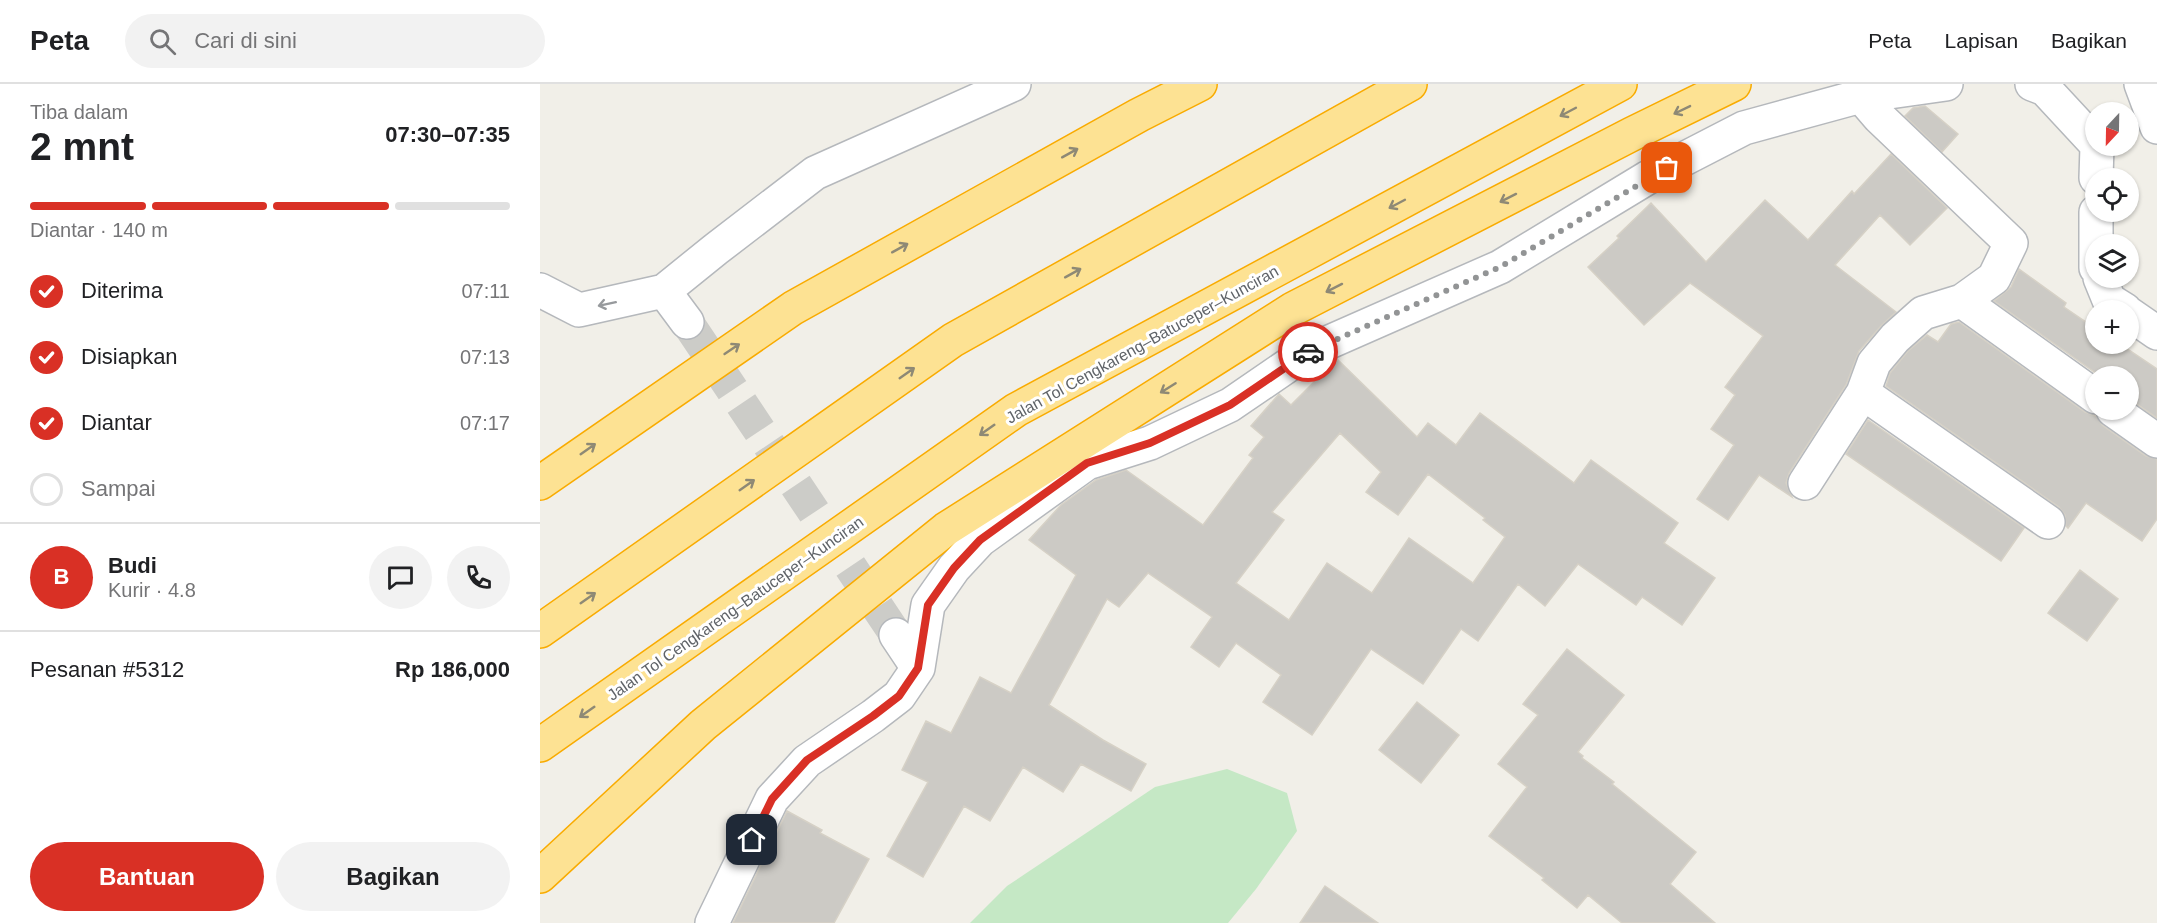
<!DOCTYPE html>
<html lang="id">
<meta charset="utf-8">
<style>
:root{--surface:#fff;--page:#f2f2f2;--text:#202124;--muted:#757577;--line:#e0e0e0;--accent:#d93025}
body{margin:0;font-family:Helvetica,sans-serif;background:var(--page);color:var(--text);height:100vh;display:flex;flex-direction:column;font-size:22px;white-space:nowrap}
*{box-sizing:border-box;margin:0}
p{font-size:20px;color:var(--muted)}
.icon{flex:none;width:33px;height:33px;fill:none;stroke:currentColor;stroke-width:2;stroke-linecap:round;stroke-linejoin:round}
.map{position:relative;flex:1;overflow:hidden}
.sheet{display:flex;flex-direction:column;background:var(--surface);width:540px}
.sheet>*{flex:none}
.needle{width:39px;rotate:202deg}
.fabs{position:absolute;left:1545px;top:18px;display:grid;gap:12px}
.fabs a{display:grid;place-items:center;width:54px;height:54px;border-radius:50%;background:var(--surface);box-shadow:0 2px 4px #0004;font-size:30px}
.pin{position:absolute;display:grid;place-items:center;width:51px;height:51px;color:#fff;margin:-26px;border-radius:12px;box-shadow:0 3px 9px #0006}
.courier{position:absolute;display:grid;place-items:center;width:60px;height:60px;margin:-30px;border:4px solid #d93025;border-radius:50%;background:#fff;color:#222;box-shadow:0 2px 8px #0007}
.summary em{font-style:normal;font-weight:700}
.summary div{display:flex;flex-direction:column-reverse}
.summary{display:flex;align-items:center;justify-content:space-between;height:102px;padding:0 30px}
h1{font-size:39px;font-weight:700;line-height:45px}
.bar{display:grid;grid-template-columns:repeat(4,1fr);gap:9px 6px;align-content:center;height:72px;padding:0 30px}
.bar i{height:8px;border-radius:4px;background:var(--line)}
.bar .active{background:var(--accent)}
.bar p{grid-column:span 4}
.line{display:flex;align-items:center;gap:15px;padding:0 30px;border-top:2px solid var(--line)}
.line div{flex:1}
.round{display:grid;place-items:center;flex:none;width:63px;height:63px;border-radius:32px;background:var(--page)}
ol{padding:0 30px;list-style:none}
li{display:flex;align-items:center;gap:18px;height:66px}
li p{margin-inline-start:auto}
li .icon{padding:6px;border-radius:50%;background:var(--accent);color:#fff;stroke-width:4}
li:last-child{color:var(--muted)}
li i{width:33px;height:33px;border:3px solid var(--line);border-radius:50%}
.button{display:flex;gap:12px;margin-top:auto;padding:12px 30px}
.button a{flex:1;height:69px;border-radius:36px;background:var(--accent);color:#fff;font-size:24px;font-weight:700;line-height:69px;text-align:center}
.button a+a{background:var(--page);color:var(--text)}
header{display:flex;align-items:center;gap:36px;box-sizing:border-box;height:84px;padding:0 30px;background:var(--surface);border-bottom:2px solid var(--line)}
header strong{font-size:28px}
nav{display:flex;gap:33px;margin-inline-start:auto;font-size:21px}
.search{width:420px;height:54px;background:var(--page);display:flex;align-items:center;gap:15px;box-sizing:border-box;padding:0 21px;border-radius:33px;color:var(--muted);font-size:22px}
main{display:flex;flex:1;min-height:0}
.map>svg:first-child{display:block}
.green{fill:#c5e8c5}
.building{fill:#cccac5;stroke:#d6d1c6;stroke-width:1.5;fill-rule:evenodd}
.lines{fill:none;stroke-linecap:round;stroke-linejoin:round}
.minor-tunnel{stroke:#ccccc8;stroke-width:33;stroke-dasharray:33 16;stroke-linecap:butt}
.minor-casing{stroke:#b5b8bc;stroke-width:36}
.highway-casing{stroke:#f9ab00;stroke-width:36}
.minor{stroke:#fff;stroke-width:33}
.highway{stroke:#fde293;stroke-width:33}
.oneway{stroke:#8e8975}
.oneway2{stroke:#979a9d}
.done{stroke:#929495;stroke-width:6;stroke-dasharray:0 10.8}
.route{stroke:#d93025;stroke-width:8}
.labels{text-anchor:middle;stroke-width:6;stroke-linejoin:round;paint-order:stroke}
.street-label{font-size:16px;fill:#5f6368;stroke:#fff}
</style>
<header>
<strong>Peta</strong>
<div class="search"><svg class="icon" aria-label="search" viewBox="0 0 24 24"><circle cx="10" cy="10" r="6"/><path d="M15 15l6 6"/></svg>Cari di sini</div>
<nav><a>Peta</a><a>Lapisan</a><a>Bagikan</a></nav>
</header>
<main>
<section class="sheet">
<div class="summary"><div><h1>2 mnt</h1><p>Tiba dalam</p></div><em>07:30–07:35</em></div>
<div class="bar"><i class="active"></i><i class="active"></i><i class="active"></i><i></i><p>Diantar · 140 m</p></div>
<ol>
<li><svg class="icon" aria-label="check" viewBox="0 0 24 24"><path d="M5 12l5 5 9-10"/></svg>Diterima<p>07:11</p></li>
<li><svg class="icon" aria-label="check" viewBox="0 0 24 24"><path d="M5 12l5 5 9-10"/></svg>Disiapkan<p>07:13</p></li>
<li><svg class="icon" aria-label="check" viewBox="0 0 24 24"><path d="M5 12l5 5 9-10"/></svg>Diantar<p>07:17</p></li>
<li><i></i>Sampai</li>
</ol>
<div class="line" style="height:108px"><b class="round" style="background:var(--accent);color:#fff">B</b><div><b>Budi</b><p>Kurir · 4.8</p></div><a class="round"><svg class="icon" aria-label="chat" viewBox="0 0 24 24"><path d="M4 5h16v11H9l-5 4z"/></svg></a><a class="round"><svg class="icon" aria-label="phone" viewBox="0 0 24 24"><path d="M5 4h4l2 5-3 2q2 4 5 5l2-3 5 2v4C11 20 4 13 5 4z"/></svg></a></div>
<div class="line" style="height:78px"><div>Pesanan #5312</div><b>Rp 186,000</b></div>
<div class="button"><a>Bantuan</a><a>Bagikan</a></div>
</section>
<div class="map">
<svg width="1617" height="839" viewBox="0 0 1617 839">
<rect width="100%" height="100%" fill="#f1efe8"/>
<path class="green" d="M 687,685 L 747,709 L 757,747 L 716,805 L 688,839 L 430,839 L 467,802 L 615,703 Z"/>
<path class="building" d="M 1385,22 L 1418,50 L 1402,68 L 1365,32 L 1373,24 Z
M 1351,70 L 1407,124 L 1370,161 L 1340,131 L 1295,181 L 1356,228 L 1341,242 L 1319,267 L 1306,301 L 1249,389 L 1246,399 L 1252,413 L 1219,391 L 1188,436 L 1157,415 L 1194,361 L 1171,345 L 1195,311 L 1185,303 L 1223,252 L 1150,199 L 1104,241 L 1048,183 L 1079,154 L 1077,152 L 1111,119 L 1166,178 L 1225,116 L 1268,156 L 1312,107 L 1314,110 Z
M 1479,185 L 1526,219 L 1524,223 L 1556,245 L 1556,260 L 1580,260 L 1617,285 L 1617,334 L 1588,314 L 1588,292 L 1560,292 L 1454,217 L 1471,203 Z
M 1419,238 L 1545,328 L 1556,332 L 1562,341 L 1606,372 L 1617,375 L 1617,435 L 1602,457 L 1546,419 L 1528,444 L 1526,442 L 1525,431 L 1519,423 L 1346,302 L 1350,289 L 1368,267 L 1387,251 L 1398,258 L 1411,240 Z
M 797,275 L 877,353 L 888,339 L 916,361 L 940,329 L 1034,399 L 1051,376 L 1138,439 L 1124,459 L 1175,494 L 1142,541 L 1102,513 L 1096,521 L 1038,480 L 1005,522 L 978,500 L 938,557 L 921,545 L 883,600 L 831,565 L 772,651 L 723,618 L 741,591 L 696,559 L 679,583 L 651,563 L 672,533 L 608,489 L 579,523 L 567,515 L 509,621 L 563,656 L 606,680 L 591,707 L 541,680 L 523,708 L 483,683 L 450,737 L 424,722 L 383,793 L 347,772 L 388,698 L 362,686 L 386,637 L 411,649 L 440,593 L 471,609 L 536,491 L 489,456 L 521,421 L 556,396 L 586,386 L 663,441 L 713,374 L 709,371 L 724,353 L 711,342 L 739,310 L 751,321 ZM 800,349 L 841,388 L 826,408 L 858,431 L 888,390 L 945,434 L 943,436 L 965,453 L 933,499 L 869,454 L 832,509 L 787,479 L 749,536 L 696,499 L 744,436 L 732,428 Z
M 1328,336 L 1484,444 L 1461,477 L 1306,370 Z
M 1540,486 L 1578,515 L 1547,557 L 1508,529 Z
M 1027,565 L 1084,611 L 1038,668 L 1043,672 L 1042,674 L 1074,698 L 1072,700 L 1156,768 L 1130,800 L 1175,839 L 1082,839 L 1048,811 L 1037,824 L 1002,796 L 1004,794 L 949,752 L 987,703 L 958,680 L 998,631 L 983,620 Z
M 877,618 L 919,651 L 881,699 L 839,666 Z
M 247,727 L 282,746 L 280,749 L 329,775 L 294,839 L 193,839 Z
M 785,802 L 838,839 L 760,839 Z"/>
<g class="lines">
<path class="minor-tunnel" d="M 147,238 L 356,551"/>
<defs>
<path id="minor" d="M 1492,0 L 1505,5 L 1556,60
M 1601,0 L 1617,43
M 1556,94 L 1557,62
M 1556,184 L 1556,128
M 1560,194 L 1569,216 L 1585,226
M 0,206 L 39,226 L 124,207 L 176,165 L 275,89 L 474,0
M 124,207 L 147,238
M 1422,217 L 1556,313
M 1588,229 L 1617,249
M 1323,309 L 1508,438
M 1573,326 L 1617,357
M 1265,399 L 1323,309 L 1334,279 L 1355,254 L 1383,229 L 1422,217 L 1454,194 L 1471,159 L 1339,33 L 1321,12
M 356,551 L 378,584
M 172,839 L 232,715 L 267,677 L 333,632 L 359,612 L 378,584 L 388,521 L 414,484 L 440,456 L 547,379 L 610,359 L 690,321 L 769,267 L 960,183 L 1107,94 L 1204,44 L 1321,12 L 1406,0"/>
<path id="highway" d="M 0,399 L 253,224 L 599,31 L 660,0
M 0,547 L 413,256 L 870,0
M 0,661 L 476,326 L 1080,0
M 0,792 L 163,641 L 406,445 L 753,225 L 1092,50 L 1194,0"/>
</defs>
<use href="#minor" class="minor-casing"/>
<use href="#highway" class="highway-casing"/>
<use href="#minor" class="minor"/>
<use href="#highway" class="highway"/>
</g>
<defs><path id="oneway-shaft" d="M-6 0H5M1.5-3L5.5 0L1.5 3" fill="none" stroke-width="1.6" stroke-linecap="round" stroke-linejoin="round" transform="scale(1.5)"/></defs>
<g class="oneway">
<use href="#oneway-shaft" transform="translate(1142 26) rotate(154)"/>
<use href="#oneway-shaft" transform="translate(1028 28) rotate(152)"/>
<use href="#oneway-shaft" transform="translate(530 69) rotate(-29)"/>
<use href="#oneway-shaft" transform="translate(968 114) rotate(153)"/>
<use href="#oneway-shaft" transform="translate(857 120) rotate(152)"/>
<use href="#oneway-shaft" transform="translate(360 164) rotate(-29)"/>
<use href="#oneway-shaft" transform="translate(533 189) rotate(-29)"/>
<use href="#oneway-shaft" transform="translate(794 204) rotate(153)"/>
<use href="#oneway-shaft" transform="translate(192 265) rotate(-34)"/>
<use href="#oneway-shaft" transform="translate(367 289) rotate(-35)"/>
<use href="#oneway-shaft" transform="translate(628 304) rotate(148)"/>
<use href="#oneway-shaft" transform="translate(447 346) rotate(145)"/>
<use href="#oneway-shaft" transform="translate(48 365) rotate(-35)"/>
<use href="#oneway-shaft" transform="translate(207 401) rotate(-35)"/>
<use href="#oneway-shaft" transform="translate(48 514) rotate(-35)"/>
<use href="#oneway-shaft" transform="translate(47 628) rotate(145)"/>
</g>
<use class="oneway2" href="#oneway-shaft" transform="translate(67 220) rotate(168)"/>
<g class="lines">
<path class="done" d="M 768,268 L 960,183 L 1127,84"/>
<path class="route" d="M 212,756 L 232,715 L 267,676 L 333,632 L 359,612 L 378,584 L 388,521 L 414,484 L 440,456 L 547,379 L 610,359 L 690,321 L 768,268"/>
</g>
<g class="labels">
<g class="street-label">
<text transform="translate(602 260) rotate(-29)" y="6">Jalan Tol Cengkareng–Batuceper–Kunciran</text>
<text transform="translate(195 524) rotate(-35)" y="6">Jalan Tol Cengkareng–Batuceper–Kunciran</text>
</g>
</g>
</svg>
<div class="fabs">
<a><svg class="needle" viewBox="-14 -14 28 28"><path d="M0-13l5 13h-10z" fill="#e53935"/><path d="M0 13l5-13h-10z" fill="#757577"/></svg></a>
<a><svg class="icon" aria-label="locate" viewBox="0 0 24 24"><circle cx="12" cy="12" r="6"/><path d="M12 2v4M12 18v4M2 12h4M18 12h4"/></svg></a>
<a><svg class="icon" aria-label="layers" viewBox="0 0 24 24"><path d="M12 4l9 5-9 5-9-5zM3 14l9 5 9-5"/></svg></a>
<a>+</a>
<a>−</a>
</div>
<div class="pin" style="left:1127px;top:84px;background:#ea580c"><svg class="icon" aria-label="bag" viewBox="0 0 24 24"><path d="M5 8h14l-1 12H6zM9 8a3 3 0 0 1 6 0"/></svg></div>
<div class="pin" style="left:212px;top:756px;background:#1f2937"><svg class="icon" aria-label="home" viewBox="0 0 24 24"><path d="M3 11l9-7 9 7M6 9v11h12V9"/></svg></div>
<div class="courier" style="left:768px;top:268px"><svg class="icon" aria-label="car" viewBox="0 0 24 24"><path d="M5 17H2v-5l4-1 3-4h7l3 4 3 1v5h-3M9 17h6M6 11h13"/><circle cx="7" cy="17" r="2"/><circle cx="17" cy="17" r="2"/></svg></div>
</div>
</main>
